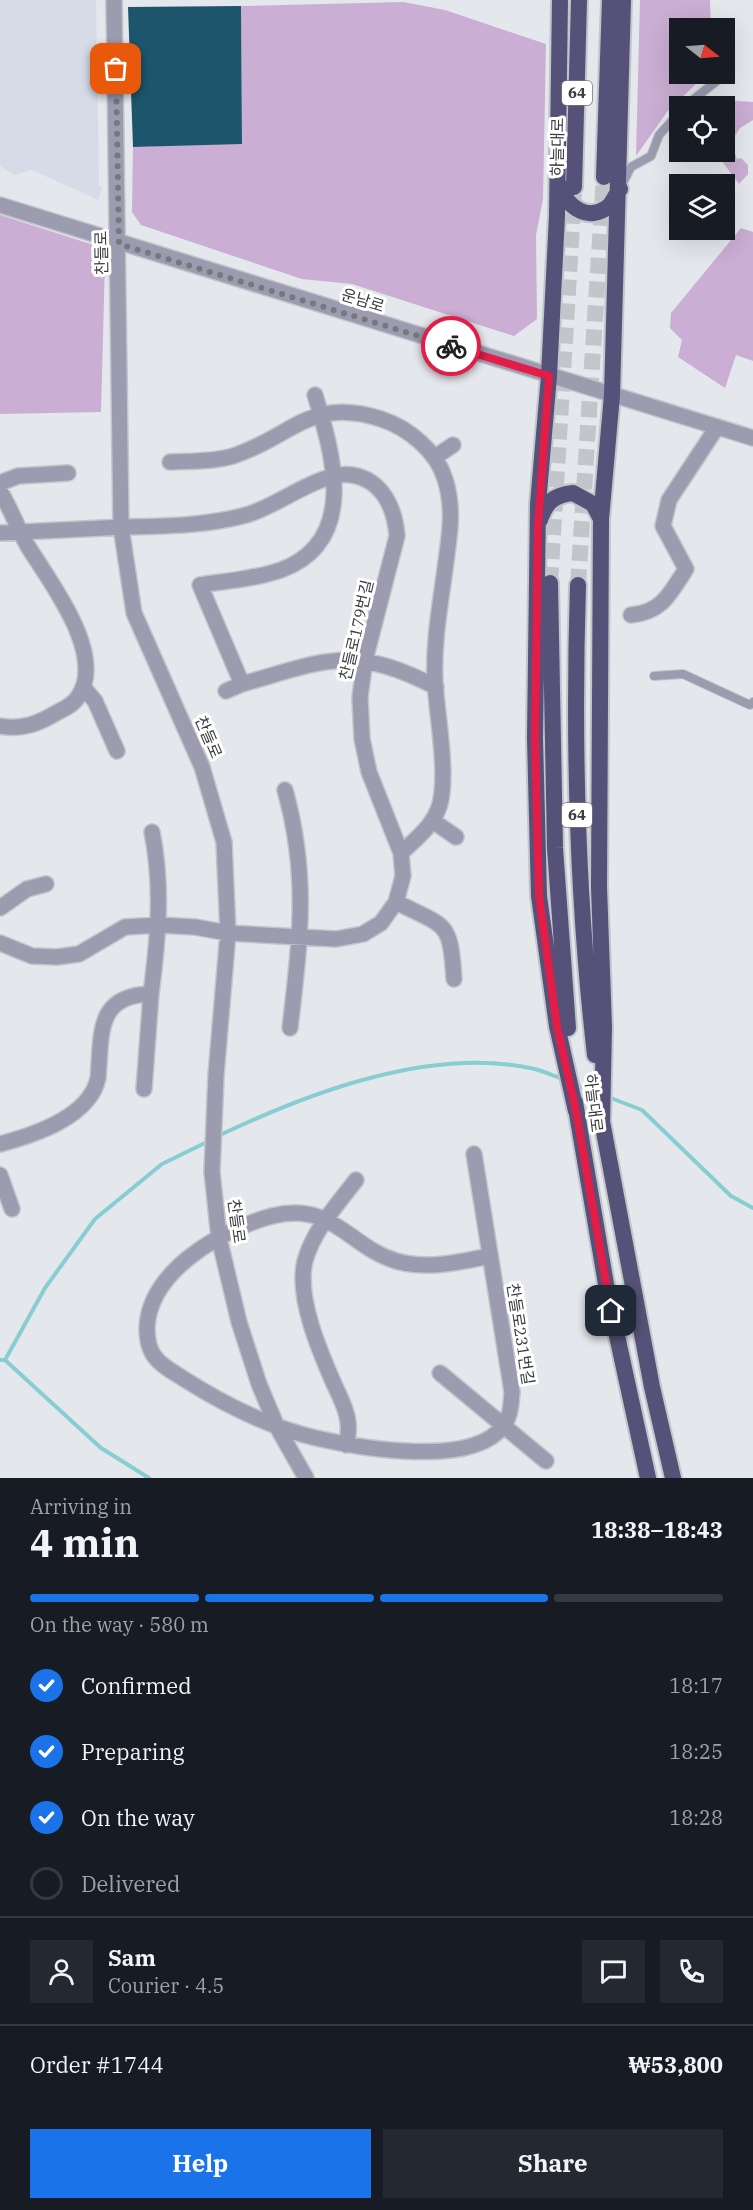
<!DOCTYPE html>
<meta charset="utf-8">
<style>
:root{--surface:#171b24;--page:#242831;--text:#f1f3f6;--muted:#9ea1a6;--line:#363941;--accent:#1a73e8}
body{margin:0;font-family:"IBM Plex Serif","Noto Sans KR",serif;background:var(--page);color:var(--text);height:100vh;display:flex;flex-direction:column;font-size:22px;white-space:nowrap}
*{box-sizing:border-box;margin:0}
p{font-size:20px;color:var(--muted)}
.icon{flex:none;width:33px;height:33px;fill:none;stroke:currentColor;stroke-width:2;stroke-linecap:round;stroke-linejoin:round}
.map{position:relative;height:1478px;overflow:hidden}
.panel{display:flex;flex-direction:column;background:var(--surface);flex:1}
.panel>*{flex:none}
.needle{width:39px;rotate:107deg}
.fabs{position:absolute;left:669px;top:18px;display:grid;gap:12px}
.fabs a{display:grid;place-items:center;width:66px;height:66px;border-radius:0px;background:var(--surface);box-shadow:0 6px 24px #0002;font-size:30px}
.pin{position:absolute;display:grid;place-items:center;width:51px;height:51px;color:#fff;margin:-26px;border-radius:12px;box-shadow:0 3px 9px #0006}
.courier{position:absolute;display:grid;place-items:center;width:60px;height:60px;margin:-30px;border:4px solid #e11d48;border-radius:50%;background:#fff;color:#222;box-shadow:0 2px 8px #0007}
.summary em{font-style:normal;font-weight:700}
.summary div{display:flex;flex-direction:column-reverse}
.summary{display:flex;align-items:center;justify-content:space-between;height:102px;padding:0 30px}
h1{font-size:39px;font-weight:700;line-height:45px}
.bar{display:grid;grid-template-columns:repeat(4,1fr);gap:9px 6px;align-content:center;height:72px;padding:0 30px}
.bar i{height:8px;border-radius:4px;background:var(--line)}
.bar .active{background:var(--accent)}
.bar p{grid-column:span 4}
.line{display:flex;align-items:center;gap:15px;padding:0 30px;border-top:2px solid var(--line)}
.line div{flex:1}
.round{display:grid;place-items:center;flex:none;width:63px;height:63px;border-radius:0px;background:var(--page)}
ol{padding:0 30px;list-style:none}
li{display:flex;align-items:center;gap:18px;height:66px}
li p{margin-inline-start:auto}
li .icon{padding:6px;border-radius:50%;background:var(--accent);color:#fff;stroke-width:4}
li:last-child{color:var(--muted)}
li i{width:33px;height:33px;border:3px solid var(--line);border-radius:50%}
.action{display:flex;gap:12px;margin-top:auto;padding:12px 30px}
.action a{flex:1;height:69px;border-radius:0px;background:var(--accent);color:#fff;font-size:24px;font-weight:700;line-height:69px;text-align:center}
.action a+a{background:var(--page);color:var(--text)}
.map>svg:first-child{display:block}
.built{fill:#d5dce7}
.green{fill:#caaed3}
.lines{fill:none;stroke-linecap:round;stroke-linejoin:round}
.stream{stroke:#88cdd1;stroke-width:4}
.building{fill:#1d556c}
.trunk-tunnel{stroke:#c2c5c9;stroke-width:16;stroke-dasharray:16 8;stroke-linecap:butt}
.service-casing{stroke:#c2c5c9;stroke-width:10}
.minor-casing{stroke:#c2c5c9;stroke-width:18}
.tertiary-casing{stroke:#c2c5c9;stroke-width:18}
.trunk-casing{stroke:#c2c5c9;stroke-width:20}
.service{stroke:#9c9bb0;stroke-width:8}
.minor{stroke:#9c9bb0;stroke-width:15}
.tertiary{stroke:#9c9bb0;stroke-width:15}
.trunk{stroke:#565178;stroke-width:16}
.done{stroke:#77787c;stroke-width:6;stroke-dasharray:0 10.8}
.route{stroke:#e11d48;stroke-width:8}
.labels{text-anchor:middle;stroke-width:6;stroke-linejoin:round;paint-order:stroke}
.shield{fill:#fff;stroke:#767779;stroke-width:1.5}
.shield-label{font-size:15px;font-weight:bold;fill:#3c3d3f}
.street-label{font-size:16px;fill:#3c3d3f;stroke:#fff}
</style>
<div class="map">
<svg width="753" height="1478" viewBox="0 0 753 1478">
<rect width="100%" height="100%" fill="#e4e7ec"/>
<path class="built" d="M 0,0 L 96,0 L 99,186 L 102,188 L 98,200 L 32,170 L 14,175 L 0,166 Z"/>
<path class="green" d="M 640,0 L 710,0 L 711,28 L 680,28 L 680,74 L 706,74 L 667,112 L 636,156 Z
M 403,2 L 445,10 L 546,44 L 543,199 L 536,235 L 537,319 L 514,336 L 352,284 L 302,279 L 141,225 L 132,212 L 133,147 L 242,143 L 241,6 Z
M 710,99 L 753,102 L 753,120 L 740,128 L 731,142 L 737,159 L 741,158 L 748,165 L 748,174 L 739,184 L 715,152 L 724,152 L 724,106 L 701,106 Z
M 0,215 L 100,247 L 105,261 L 101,412 L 0,414 Z
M 741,228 L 753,232 L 753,361 L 736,355 L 725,388 L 678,357 L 682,340 L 670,328 L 671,313 Z"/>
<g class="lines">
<path class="stream" d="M 574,1084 L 598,1093
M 608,1097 L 642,1110 L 731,1196 L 753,1208
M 218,1136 C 308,1093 429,1047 530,1068 C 542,1070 554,1076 565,1080
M 0,1360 L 5,1360 L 45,1288 L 95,1219 L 162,1164 L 209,1141
M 5,1360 L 101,1448 L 149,1478"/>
</g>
<path class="building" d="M 241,6 L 242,144 L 133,147 L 128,7 Z"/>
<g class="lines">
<path class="trunk-tunnel" d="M 550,583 L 574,194
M 578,585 L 604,177"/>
<defs>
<path id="service" d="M 685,106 L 718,80
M 623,183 L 631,167 L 651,156 L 659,135 L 680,112
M 654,676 L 683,674 L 750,705 L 753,702"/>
<path id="minor" d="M 114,0 L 121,527 L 134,613 L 202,767 L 224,842 L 228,933 L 216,1075 L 212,1172 L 219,1238 L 239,1322 L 259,1384 L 277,1427 L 306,1478
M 315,395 C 333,454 359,541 281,570 C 255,579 226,581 200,585 L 242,684 C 327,660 352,644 436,687
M 435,457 L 453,445
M 170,462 C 191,461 213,462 233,456 C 292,437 310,396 381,419 C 409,428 437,452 445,479 C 455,511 449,537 445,569 C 440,606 433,644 435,682 C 437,716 448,772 440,804 C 434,825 417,838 401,853
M 0,483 L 18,476 L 68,473
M 0,491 C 11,509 18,530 29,548 C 50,582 107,655 78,697 C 73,705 64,709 56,713 C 38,724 21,730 0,726
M 0,533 C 41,531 82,529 124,527 C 165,526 206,526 246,515 C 277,507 321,470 352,475 C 383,480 395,509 397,536 L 365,660 L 360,697 L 362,739 L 369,772 L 401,853 L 403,876 L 396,902 L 381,923 L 363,934 L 336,939 L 228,933 L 195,927 L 159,925 L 125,927 L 79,954 L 57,957 L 32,956 L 0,943
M 631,615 C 662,612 670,594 686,569 L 663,526 L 669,500 L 717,427
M 83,687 L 95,701 L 117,751
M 226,691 L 242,684
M 285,790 C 309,876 300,941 290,1028
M 433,821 L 456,837
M 396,902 C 447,928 450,920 454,979
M 0,908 L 27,889 L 46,884
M 144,1089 L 151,994
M 0,1144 C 34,1135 90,1117 98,1078 C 102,1035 95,995 151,994 C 158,939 163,887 152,832
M 474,1154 L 512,1392 C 511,1404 511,1416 503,1426 C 473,1468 360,1448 316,1438 C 268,1427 225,1405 184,1379 C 175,1373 161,1366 155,1357 C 149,1350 147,1337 147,1327 C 150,1270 223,1229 272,1216 C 333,1201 349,1247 396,1261 C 427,1270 460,1262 490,1256
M 0,1175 L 12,1209
M 440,1373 L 546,1461
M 346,1445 C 353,1422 344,1405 334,1384 C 320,1352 296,1297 305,1261 C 313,1231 337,1205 356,1180"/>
<path id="tertiary" d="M 0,205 L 753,438"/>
<path id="trunk" d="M 560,0 L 557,216 L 549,376 L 538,504 L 535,738 L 539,896 L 557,1026 L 576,1111
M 604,177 L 610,0
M 560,186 C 567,207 588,223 609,206 C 613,202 616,194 620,189
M 574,187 L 579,0
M 540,520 C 546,502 554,495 573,493 L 593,504 L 601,519
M 550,583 L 555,848 L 568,1028
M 578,585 C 573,742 577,899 595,1055
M 575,1102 L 607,1290 L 648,1478
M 601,1116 L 652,1387 L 673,1478
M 602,1125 L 604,1027 L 599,887 L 601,519 L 612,395 L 623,0"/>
</defs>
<use href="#service" class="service-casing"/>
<use href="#minor" class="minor-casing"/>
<use href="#tertiary" class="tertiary-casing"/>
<use href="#trunk" class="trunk-casing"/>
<use href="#service" class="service"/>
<use href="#minor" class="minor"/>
<use href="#tertiary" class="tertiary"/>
<use href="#trunk" class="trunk"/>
</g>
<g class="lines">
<path class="done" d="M 116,69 L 119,244 L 451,346"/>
<path class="route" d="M 451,346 L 549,376 L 538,526 L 535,738 L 539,896 L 557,1026 L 576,1111 L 611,1311"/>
</g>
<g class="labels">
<g class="shield">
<rect x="562" y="81" width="30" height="24" rx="4.5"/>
<rect x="562" y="803" width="30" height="24" rx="4.5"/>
</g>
<g class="shield-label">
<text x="577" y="98">64</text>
<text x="577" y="820">64</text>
</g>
<g class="street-label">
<text transform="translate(557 147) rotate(-89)" y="6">하늘대로</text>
<text transform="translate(101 253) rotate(-91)" y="6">찬들로</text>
<text transform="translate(363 300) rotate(17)" y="6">운남로</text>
<text transform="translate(356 630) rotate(-77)" y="6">찬들로179번길</text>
<text transform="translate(209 737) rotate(67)" y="6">찬들로</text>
<text transform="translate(594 1103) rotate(83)" y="6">하늘대로</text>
<text transform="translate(237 1221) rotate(82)" y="6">찬들로</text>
<text transform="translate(521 1334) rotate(81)" y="6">찬들로231번길</text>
</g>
</g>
</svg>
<div class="fabs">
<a><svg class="needle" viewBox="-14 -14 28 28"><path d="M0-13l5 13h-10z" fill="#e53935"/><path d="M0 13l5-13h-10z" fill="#9ea1a6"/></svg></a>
<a><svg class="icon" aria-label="locate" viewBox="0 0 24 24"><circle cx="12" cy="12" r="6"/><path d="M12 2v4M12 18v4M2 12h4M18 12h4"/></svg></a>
<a><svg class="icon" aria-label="layers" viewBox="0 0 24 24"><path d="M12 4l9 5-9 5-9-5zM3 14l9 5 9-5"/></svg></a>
</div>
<div class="pin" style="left:116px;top:69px;background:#ea580c"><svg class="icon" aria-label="bag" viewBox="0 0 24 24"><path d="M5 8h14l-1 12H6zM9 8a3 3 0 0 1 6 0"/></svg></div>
<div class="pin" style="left:611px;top:1311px;background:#1f2937"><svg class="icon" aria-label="home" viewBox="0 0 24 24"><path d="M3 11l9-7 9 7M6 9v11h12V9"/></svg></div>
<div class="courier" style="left:451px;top:346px"><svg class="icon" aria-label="bike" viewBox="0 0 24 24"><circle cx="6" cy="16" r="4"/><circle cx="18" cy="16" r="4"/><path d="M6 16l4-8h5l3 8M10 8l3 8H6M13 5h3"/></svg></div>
</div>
<section class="panel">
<div class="summary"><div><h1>4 min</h1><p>Arriving in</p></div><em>18:38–18:43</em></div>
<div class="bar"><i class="active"></i><i class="active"></i><i class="active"></i><i></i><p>On the way · 580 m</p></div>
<ol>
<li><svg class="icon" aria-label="check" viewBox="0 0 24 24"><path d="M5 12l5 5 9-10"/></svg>Confirmed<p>18:17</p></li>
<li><svg class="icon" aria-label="check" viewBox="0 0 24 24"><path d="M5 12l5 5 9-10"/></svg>Preparing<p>18:25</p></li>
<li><svg class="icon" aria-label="check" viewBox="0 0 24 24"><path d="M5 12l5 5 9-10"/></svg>On the way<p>18:28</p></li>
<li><i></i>Delivered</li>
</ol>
<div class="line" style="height:108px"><a class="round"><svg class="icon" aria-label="person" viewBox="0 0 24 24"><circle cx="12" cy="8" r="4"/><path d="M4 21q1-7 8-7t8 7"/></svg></a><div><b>Sam</b><p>Courier · 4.5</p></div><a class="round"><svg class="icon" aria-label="chat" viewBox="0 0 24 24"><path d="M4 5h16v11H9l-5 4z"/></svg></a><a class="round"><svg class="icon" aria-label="phone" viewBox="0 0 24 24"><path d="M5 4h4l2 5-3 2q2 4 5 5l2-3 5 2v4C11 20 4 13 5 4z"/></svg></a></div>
<div class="line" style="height:78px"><div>Order #1744</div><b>₩53,800</b></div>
<div class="action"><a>Help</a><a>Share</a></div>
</section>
